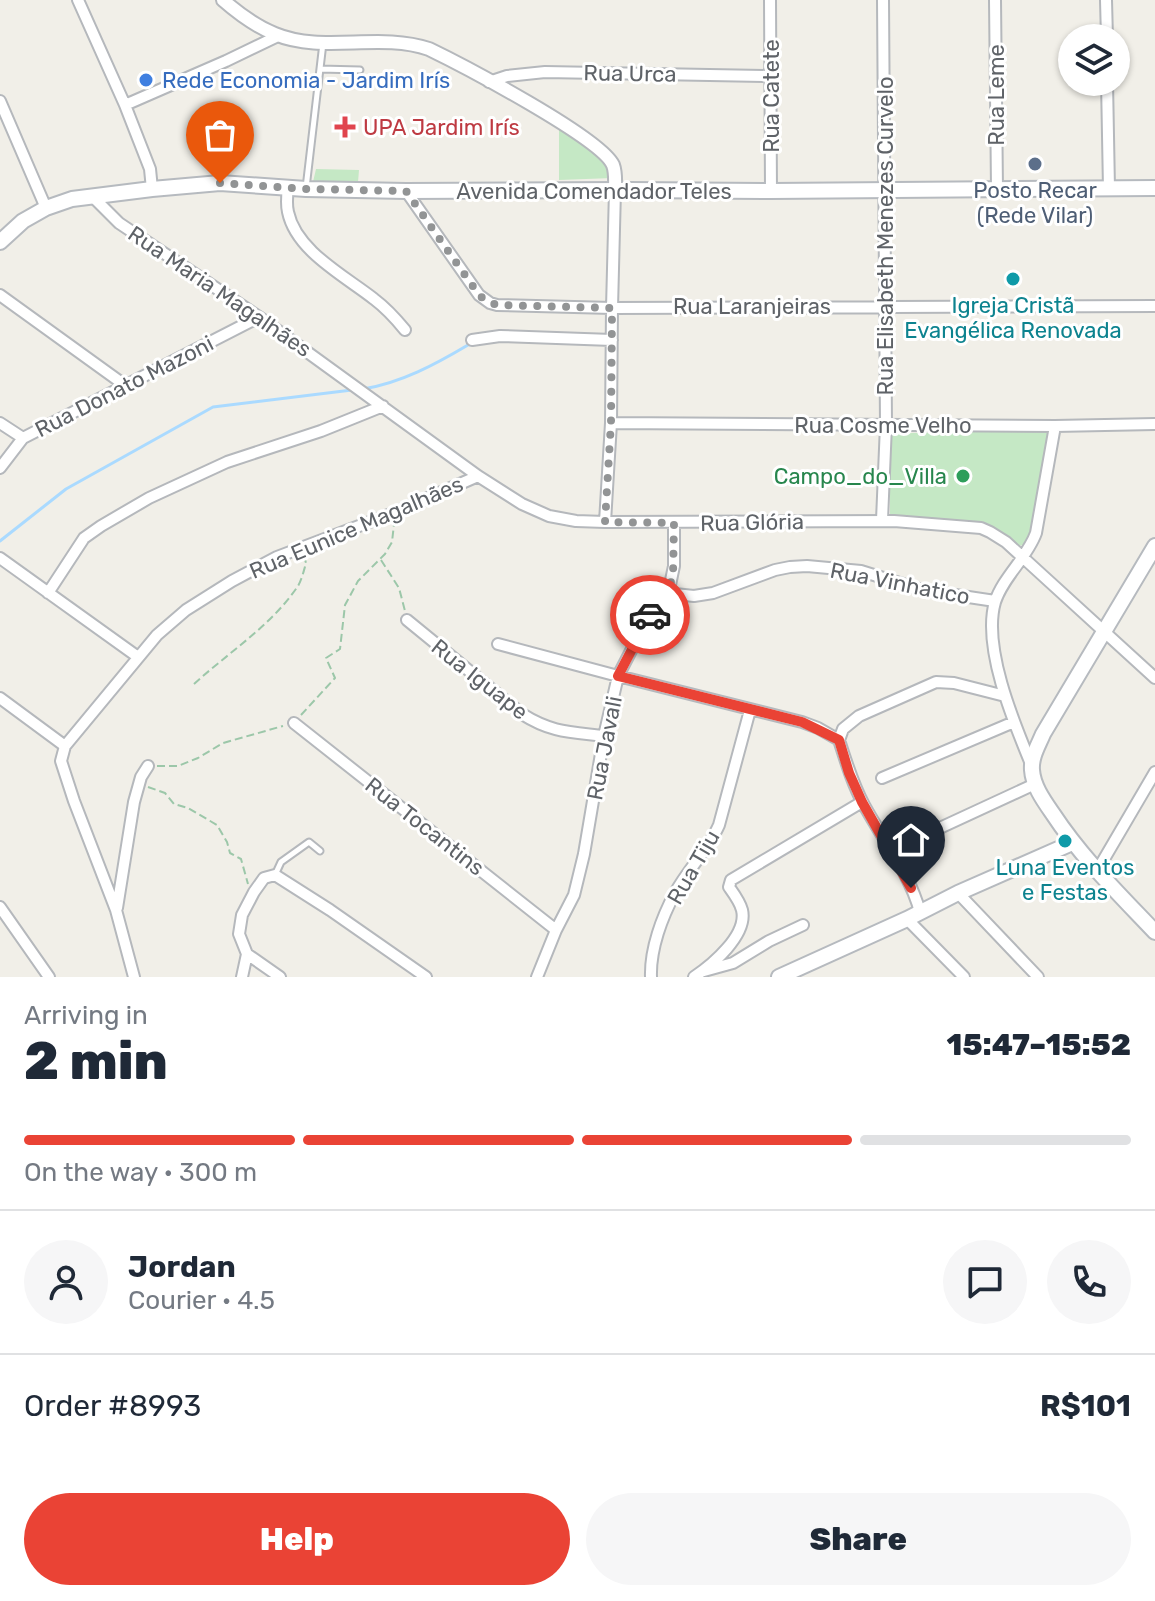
<!DOCTYPE html>
<meta charset="utf-8">
<style>
:root{--surface:#fff;--page:#f6f6f7;--text:#1f2937;--muted:#747a83;--line:#e0e1e3;--accent:#ea4335}
body{margin:0;font-family:Rubik,sans-serif;background:var(--page);color:var(--text);height:100vh;display:flex;flex-direction:column;font-size:30px;white-space:nowrap}
*{box-sizing:border-box;margin:0}
p{font-size:26px;color:var(--muted)}
.icon{flex:none;width:44px;height:44px;fill:none;stroke:currentColor;stroke-width:2;stroke-linecap:round;stroke-linejoin:round}
.map{position:relative;height:977px;overflow:hidden}
.drawer{display:flex;flex-direction:column;background:var(--surface);flex:1}
.drawer>*{flex:none}
.buttons{position:absolute;left:1058px;top:24px;display:grid;gap:16px}
.buttons a{display:grid;place-items:center;width:72px;height:72px;border-radius:50%;background:var(--surface);box-shadow:0 2px 6px #0004;font-size:40px}
.pin{position:absolute;display:grid;place-items:center;width:68px;height:68px;color:#fff;margin:-82px -34px;border-radius:50% 50% 50% 0;rotate:-45deg;box-shadow:0 0 8px #0007}
.pin .icon{rotate:45deg}
.courier{position:absolute;display:grid;place-items:center;width:80px;height:80px;margin:-40px;border:6px solid #ea4335;border-radius:50%;background:#fff;color:#222;box-shadow:0 2px 10px #0007}
.headline em{font-style:normal;font-weight:800}
.headline div{display:flex;flex-direction:column-reverse}
.headline{display:flex;align-items:center;justify-content:space-between;height:136px;padding:0 24px}
h1{font-size:52px;font-weight:800;line-height:60px}
.bar{display:grid;grid-template-columns:repeat(4,1fr);gap:12px 8px;align-content:center;height:96px;padding:0 24px}
.bar i{height:10px;border-radius:6px;background:var(--line)}
.bar .current{background:var(--accent)}
.bar p{grid-column:span 4}
.line{display:flex;align-items:center;gap:20px;padding:0 24px;border-top:2px solid var(--line)}
.line div{flex:1}
.round{display:grid;place-items:center;flex:none;width:84px;height:84px;border-radius:42px;background:var(--page)}
.cta{display:flex;gap:16px;margin-top:auto;padding:16px 24px}
.cta a{flex:1;height:92px;border-radius:48px;background:var(--accent);color:#fff;font-size:32px;font-weight:800;line-height:92px;text-align:center}
.cta a+a{background:var(--page);color:var(--text)}
.map>svg:first-child{display:block}
.green{fill:#c5e8c5}
.lines{fill:none;stroke-linecap:round;stroke-linejoin:round}
.stream{stroke:#aadaff;stroke-width:3}
.service-casing{stroke:#b5b8bc;stroke-width:9}
.minor-casing{stroke:#b5b8bc;stroke-width:14}
.tertiary-casing{stroke:#b5b8bc;stroke-width:16}
.secondary-casing{stroke:#b6babf;stroke-width:18}
.path{stroke:#9cc7a9;stroke-width:2;stroke-dasharray:8 4;stroke-linecap:butt}
.service{stroke:#fff;stroke-width:5}
.minor{stroke:#fff;stroke-width:10}
.tertiary{stroke:#fff;stroke-width:12}
.secondary{stroke:#fff;stroke-width:14}
.done{stroke:#929495;stroke-width:8;stroke-dasharray:0 14.4}
.route{stroke:#ea4335;stroke-width:10}
.shop-dot{fill:#3f7fe0;stroke:#fff;stroke-width:3}
.health-dot{fill:#e0444e;stroke:#fff;stroke-width:3}
.service-dot{fill:#5c6f8a;stroke:#fff;stroke-width:3}
.culture-dot{fill:#0f9aa8;stroke:#fff;stroke-width:3}
.leisure-dot{fill:#2e9e5b;stroke:#fff;stroke-width:3}
.labels{text-anchor:middle;stroke-width:6;stroke-linejoin:round;paint-order:stroke}
.street-label{font-size:22px;fill:#5f6368;stroke:#fff}
.shop-label{font-size:22px;fill:#366cbe;stroke:#fff;text-anchor:start}
.health-label{font-size:22px;fill:#be3a42;stroke:#fff;text-anchor:start}
.service-label{font-size:22px;fill:#4e5e75;stroke:#fff}
.culture-label{font-size:22px;fill:#0d838f;stroke:#fff}
.leisure-label{font-size:22px;fill:#27864d;stroke:#fff;text-anchor:end}
</style>
<div class="map">
<svg width="1155" height="977" viewBox="0 0 1155 977">
<rect width="100%" height="100%" fill="#f1efe8"/>
<path class="green" d="M 559,126 L 606,160 L 613,178 L 559,180 Z
M 316,169 L 359,170 L 358,182 L 313,182 Z
M 1040,430 L 1050,432 C 1045,462 1041,522 1023,545 L 1015,547 L 986,532 L 892,517 L 890,515 L 890,442 L 892,435 L 912,433 Z"/>
<g class="lines">
<path class="stream" d="M 363,389 C 401,383 436,364 468,345 L 474,344
M 0,541 L 66,489 L 213,407 L 352,390"/>
<defs>
<path id="service" d="M 320,69 L 360,70
M 306,188 L 323,43
M 275,875 L 281,862 L 309,842 L 320,851"/>
<path id="minor" d="M 78,0 L 125,105 L 150,169 L 152,189
M 770,0 L 771,191
M 995,0 L 997,189
M 1106,0 L 1107,38
M 489,82 L 507,76 L 545,72 L 771,76
M 1107,82 L 1109,189
M 0,101 L 46,208
M 125,105 L 226,61 L 278,36
M 288,187 C 287,196 286,204 288,212 C 296,251 345,276 374,299 C 386,308 396,319 405,330
M 406,191 L 479,295 L 490,303 L 497,305 L 612,308 L 1155,306
M 92,196 L 119,223 L 259,317 L 478,476 L 522,504 L 549,516 L 576,521 L 605,522 L 894,521 L 981,528 L 990,532 L 1006,542 L 1155,678
M 0,295 L 126,386
M 472,340 L 500,336 L 612,340
M 0,423 L 23,438
M 611,423 L 1055,426 L 1155,424
M 0,468 L 23,438 L 259,317
M 882,520 L 886,425 L 883,0
M 605,522 L 611,423 L 612,308 L 615,190
M 0,558 L 138,657
M 48,593 L 84,538 L 101,526 L 149,498 L 227,462 L 321,431 L 383,406
M 665,593 L 694,596 L 713,593 L 775,570 L 790,567 L 807,566 L 861,571 L 922,590 L 995,601
M 407,620 L 522,714 C 552,733 571,732 604,736
M 498,644 L 618,676 L 802,722 L 818,728 L 839,740 C 846,762 853,785 864,805 C 883,840 910,874 920,912
M 0,698 L 65,746
M 294,723 L 556,930
M 839,740 L 843,729 L 859,716 L 936,682 L 954,683 L 1005,696
M 1031,764 C 1014,723 982,647 995,602 C 1003,577 1027,558 1036,533 L 1055,426
M 882,778 L 1014,722
M 890,851 L 1035,784
M 1097,871 L 1155,772
M 958,893 L 1038,977
M 0,907 L 49,977
M 117,908 L 134,802 L 141,777 L 148,766
M 907,919 L 964,977
M 247,954 L 280,977
M 704,971 L 733,963 L 769,941 L 803,925
M 134,977 L 116,910 L 74,801 L 61,761 L 65,746 L 157,635 L 186,610 L 232,581 L 277,557 L 396,512 L 478,476
M 242,977 L 247,954 L 239,934 L 242,915 L 254,892 L 264,878 L 275,875 L 330,910 L 426,977
M 537,977 L 556,930 L 574,895 L 584,854 L 604,736 L 618,676 L 650,614 L 670,585 L 674,566 L 674,523
M 651,977 C 650,949 662,917 675,893 C 688,869 708,850 719,825 L 750,710
M 694,977 C 712,965 748,935 742,910 C 740,902 734,894 729,887 L 731,880 L 862,802"/>
<path id="tertiary" d="M 223,0 C 239,14 255,26 275,34 C 323,54 379,32 429,49 C 462,65 601,138 613,165 C 616,173 615,182 615,190"/>
<path id="secondary" d="M 0,242 L 23,221 L 46,208 L 72,199 L 152,189 L 220,183 L 306,189 L 406,191 L 629,190 L 771,191 L 1155,188
M 1155,546 L 1043,734 C 1038,746 1031,757 1032,770 C 1033,786 1044,801 1053,814 C 1082,858 1119,894 1155,932
M 779,977 L 907,919 L 958,893 L 1072,843"/>
</defs>
<use href="#service" class="service-casing"/>
<use href="#minor" class="minor-casing"/>
<use href="#tertiary" class="tertiary-casing"/>
<use href="#secondary" class="secondary-casing"/>
<path class="path" d="M 381,560 L 399,588 L 405,611
M 194,684 C 229,652 271,626 298,586 C 302,579 304,570 306,563 L 304,556
M 301,715 L 335,678 L 326,658 L 340,649 L 345,605 L 358,581 L 385,554 L 392,542 L 394,524
M 157,766 L 178,766 L 198,758 L 223,743 L 283,726
M 148,787 L 165,793 L 174,804 L 188,808 L 217,825 L 227,842 L 230,853 L 241,859 L 248,884"/>
<use href="#service" class="service"/>
<use href="#minor" class="minor"/>
<use href="#tertiary" class="tertiary"/>
<use href="#secondary" class="secondary"/>
</g>
<g class="lines">
<path class="done" d="M 220,183 L 306,189 L 406,191 L 479,295 L 485,300 L 497,305 L 612,308 L 611,423 L 605,522 L 674,523 L 673,576 L 670,585 L 650,615"/>
<path class="route" d="M 650,615 L 618,676 L 802,722 L 839,740 L 849,773 L 862,802 L 911,888"/>
</g>
<circle class="shop-dot" cx="146" cy="80" r="8"/>
<path class="health-dot" d="M341 115h8v8h8v8h-8v8h-8v-8h-8v-8h8z"/>
<circle class="service-dot" cx="1035" cy="164" r="8"/>
<g class="culture-dot">
<circle cx="1013" cy="279" r="8"/>
<circle cx="1065" cy="841" r="8"/>
</g>
<circle class="leisure-dot" cx="963" cy="476" r="8"/>
<g class="labels">
<g class="street-label">
<text transform="translate(630 73) rotate(1)" y="8">Rua Urca</text>
<text transform="translate(996 95) rotate(-90)" y="8">Rua Leme</text>
<text transform="translate(771 96) rotate(-90)" y="8">Rua Catete</text>
<text x="594" y="199">Avenida Comendador Teles</text>
<text transform="translate(885 236) rotate(-90)" y="8">Rua Elisabeth Menezes Curvelo</text>
<text transform="translate(220 291) rotate(34)" y="8">Rua Maria Magalhães</text>
<text x="752" y="314">Rua Laranjeiras</text>
<text transform="translate(124 386) rotate(-27)" y="8">Rua Donato Mazoni</text>
<text x="883" y="433">Rua Cosme Velho</text>
<text transform="translate(752 522) rotate(-1)" y="8">Rua Glória</text>
<text transform="translate(356 527) rotate(-23)" y="8">Rua Eunice Magalhães</text>
<text transform="translate(900 583) rotate(11)" y="8">Rua Vinhatico</text>
<text transform="translate(480 679) rotate(38)" y="8">Rua Iguape</text>
<text transform="translate(604 748) rotate(-79)" y="8">Rua Javali</text>
<text transform="translate(425 826) rotate(38)" y="8">Rua Tocantins</text>
<text transform="translate(693 867) rotate(-60)" y="8">Rua Tiju</text>
</g>
<g class="shop-label">
<text x="162" y="88">Rede Economia - Jardim Irís</text>
</g>
<g class="health-label">
<text x="363" y="135">UPA Jardim Irís</text>
</g>
<g class="service-label">
<text x="1035" y="198">Posto Recar<tspan x="1035" dy="25">(Rede Vilar)</tspan></text>
</g>
<g class="culture-label">
<text x="1013" y="313">Igreja Cristã<tspan x="1013" dy="25">Evangélica Renovada</tspan></text>
<text x="1065" y="875">Luna Eventos<tspan x="1065" dy="25">e Festas</tspan></text>
</g>
<g class="leisure-label">
<text x="947" y="484">Campo_do_Villa</text>
</g>
</g>
</svg>
<div class="buttons">
<a><svg class="icon" aria-label="layers" viewBox="0 0 24 24"><path d="M12 4l9 5-9 5-9-5zM3 14l9 5 9-5"/></svg></a>
</div>
<div class="pin" style="left:220px;top:183px;background:#ea580c"><svg class="icon" aria-label="bag" viewBox="0 0 24 24"><path d="M5 8h14l-1 12H6zM9 8a3 3 0 0 1 6 0"/></svg></div>
<div class="pin" style="left:911px;top:888px;background:#1f2937"><svg class="icon" aria-label="home" viewBox="0 0 24 24"><path d="M3 11l9-7 9 7M6 9v11h12V9"/></svg></div>
<div class="courier" style="left:650px;top:615px"><svg class="icon" aria-label="car" viewBox="0 0 24 24"><path d="M5 17H2v-5l4-1 3-4h7l3 4 3 1v5h-3M9 17h6M6 11h13"/><circle cx="7" cy="17" r="2"/><circle cx="17" cy="17" r="2"/></svg></div>
</div>
<section class="drawer">
<div class="headline"><div><h1>2 min</h1><p>Arriving in</p></div><em>15:47–15:52</em></div>
<div class="bar"><i class="current"></i><i class="current"></i><i class="current"></i><i></i><p>On the way · 300 m</p></div>
<div class="line" style="height:144px"><a class="round"><svg class="icon" aria-label="person" viewBox="0 0 24 24"><circle cx="12" cy="8" r="4"/><path d="M4 21q1-7 8-7t8 7"/></svg></a><div><b>Jordan</b><p>Courier · 4.5</p></div><a class="round"><svg class="icon" aria-label="chat" viewBox="0 0 24 24"><path d="M4 5h16v11H9l-5 4z"/></svg></a><a class="round"><svg class="icon" aria-label="phone" viewBox="0 0 24 24"><path d="M5 4h4l2 5-3 2q2 4 5 5l2-3 5 2v4C11 20 4 13 5 4z"/></svg></a></div>
<div class="line" style="height:104px"><div>Order #8993</div><b>R$101</b></div>
<div class="cta"><a>Help</a><a>Share</a></div>
</section>
